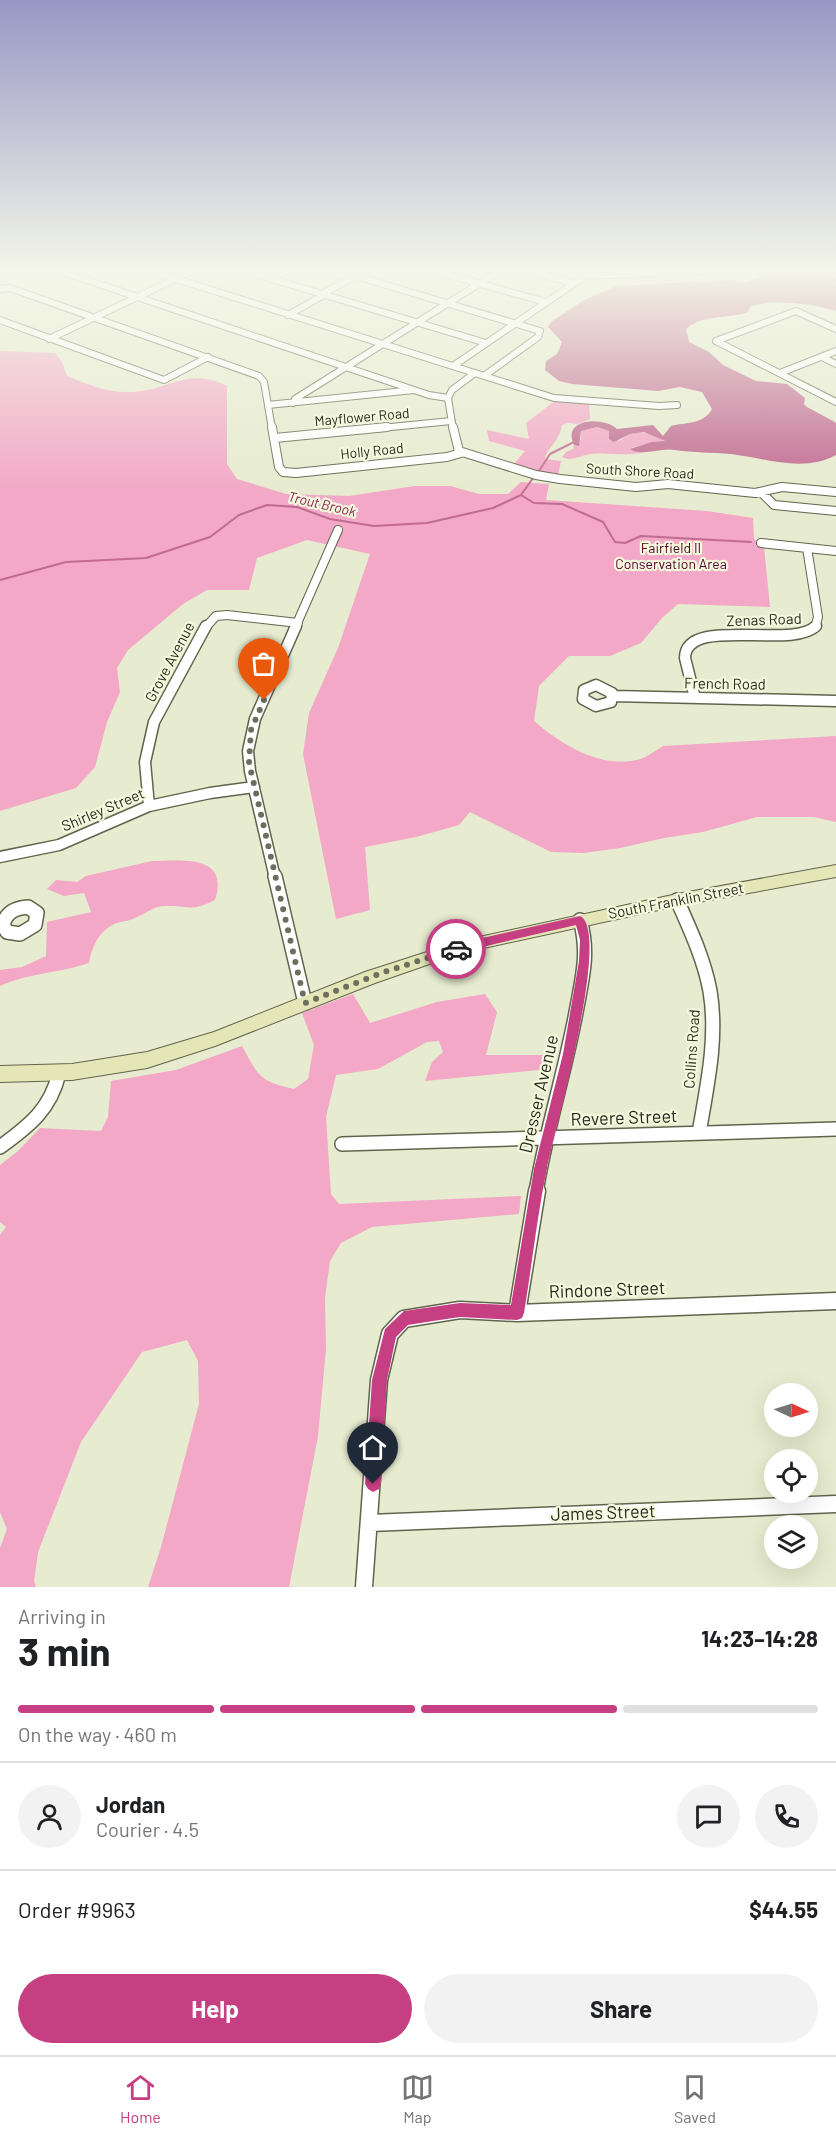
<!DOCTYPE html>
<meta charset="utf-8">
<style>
:root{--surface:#fff;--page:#f2f2f2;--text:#202124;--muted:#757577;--line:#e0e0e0;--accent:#c53f82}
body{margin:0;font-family:Barlow,sans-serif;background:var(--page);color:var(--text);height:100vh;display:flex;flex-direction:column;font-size:22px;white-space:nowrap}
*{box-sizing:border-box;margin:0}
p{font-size:20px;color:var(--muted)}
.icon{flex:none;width:33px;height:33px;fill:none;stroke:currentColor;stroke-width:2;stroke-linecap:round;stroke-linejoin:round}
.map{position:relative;height:1587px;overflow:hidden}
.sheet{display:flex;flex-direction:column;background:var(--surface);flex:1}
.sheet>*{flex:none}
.needle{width:39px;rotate:94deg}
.buttons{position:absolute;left:764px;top:1383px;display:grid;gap:12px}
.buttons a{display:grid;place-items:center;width:54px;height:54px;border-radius:50%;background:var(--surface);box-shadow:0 6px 24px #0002;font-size:30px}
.pin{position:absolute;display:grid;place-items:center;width:51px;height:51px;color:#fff;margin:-62px -26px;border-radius:50% 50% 50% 0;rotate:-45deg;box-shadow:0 0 6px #0007}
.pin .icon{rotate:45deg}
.courier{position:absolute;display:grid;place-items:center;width:60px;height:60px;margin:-30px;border:4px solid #c53f82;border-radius:50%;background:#fff;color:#222;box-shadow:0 2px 8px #0007}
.summary em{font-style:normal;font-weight:700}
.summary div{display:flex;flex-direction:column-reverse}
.summary{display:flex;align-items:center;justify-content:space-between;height:102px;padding:0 18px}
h1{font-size:39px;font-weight:700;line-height:45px}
.bar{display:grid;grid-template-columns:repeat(4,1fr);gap:9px 6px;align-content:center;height:72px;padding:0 18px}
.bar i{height:8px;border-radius:4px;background:var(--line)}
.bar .selected{background:var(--accent)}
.bar p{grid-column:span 4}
.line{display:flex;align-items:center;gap:15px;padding:0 18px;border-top:2px solid var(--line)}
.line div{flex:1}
.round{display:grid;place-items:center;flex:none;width:63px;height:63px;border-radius:32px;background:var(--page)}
.cta{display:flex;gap:12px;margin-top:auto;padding:12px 18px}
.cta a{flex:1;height:69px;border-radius:36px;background:var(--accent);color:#fff;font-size:24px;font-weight:700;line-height:69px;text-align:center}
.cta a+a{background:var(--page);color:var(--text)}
.menu{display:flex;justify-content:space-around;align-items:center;height:84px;border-top:2px solid var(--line);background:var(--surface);font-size:16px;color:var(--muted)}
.menu a{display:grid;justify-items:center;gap:3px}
.menu .selected{color:var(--accent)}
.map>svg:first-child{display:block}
.green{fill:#f2a8c6}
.water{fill:#c16b91}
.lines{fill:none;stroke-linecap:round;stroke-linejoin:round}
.stream{stroke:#c16b91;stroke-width:2}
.minor-far4-casing{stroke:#61644c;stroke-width:8}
.minor-far3-casing{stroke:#61644c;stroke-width:10}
.minor-far2-casing{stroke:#61644c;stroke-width:13}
.minor-far1-casing{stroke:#61644c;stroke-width:16}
.minor-casing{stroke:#61644c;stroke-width:19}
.secondary-casing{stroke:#61644c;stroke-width:2}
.minor-far4{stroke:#fff;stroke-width:6}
.minor-far3{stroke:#fff;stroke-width:8}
.minor-far2{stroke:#fff;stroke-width:10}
.minor-far1{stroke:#fff;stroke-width:13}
.minor{stroke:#fff;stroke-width:16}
.secondary{fill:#e4e6b8;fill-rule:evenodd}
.route{fill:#c53f82}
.done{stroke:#6c6e5e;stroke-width:6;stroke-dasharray:0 10.8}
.labels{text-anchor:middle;stroke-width:4.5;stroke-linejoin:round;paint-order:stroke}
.far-street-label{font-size:14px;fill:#2a2b21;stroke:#f4f8dc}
.far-water-label{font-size:14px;font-style:italic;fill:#892257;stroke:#f4f8dc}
.far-park-label{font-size:14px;fill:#52012f;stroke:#f4f8dc}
.street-label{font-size:15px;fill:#2a2b21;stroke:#f4f8dc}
.near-street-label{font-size:18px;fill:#2a2b21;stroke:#f4f8dc}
</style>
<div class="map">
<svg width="836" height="1587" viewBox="0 0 836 1587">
<rect width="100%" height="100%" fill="#e7ebcf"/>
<path class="green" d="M 0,351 L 55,353 L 62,362 L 67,376 C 87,384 105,392 126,392 C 167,393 186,365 227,386 L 227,464 L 237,479 L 286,494 L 349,496 L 415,486 L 450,486 L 479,494 L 508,494 L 521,482 L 549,484 L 546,500 L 707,511 L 753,518 L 754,539 L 764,547 L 770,607 L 678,604 L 662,618 L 641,643 L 610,656 L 569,656 L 539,686 L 534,721 C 562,745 599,768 637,760 C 646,758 655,751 663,746 L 836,736 L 836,822 L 814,817 L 757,817 L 703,832 L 664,838 L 620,848 L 584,853 L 551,852 L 470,812 L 459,825 L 416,837 L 365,847 L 370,910 L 336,919 L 303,754 L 309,713 L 338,648 L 370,554 L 307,540 L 257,558 L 249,590 L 207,590 L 183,604 L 128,650 L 117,668 L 120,692 L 107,722 L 95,767 L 76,788 L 0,811 Z
M 556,400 L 589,403 L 590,419 L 578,424 L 568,423 L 562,425 C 559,443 546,448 545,459 L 561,461 L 558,476 L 513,465 L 525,451 L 489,441 L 487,430 L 529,439 L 526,423 Z
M 597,427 L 609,431 L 609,436 L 619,441 C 635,428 650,431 665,442 L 651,442 L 631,448 L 639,452 L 644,452 C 626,457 609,452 591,454 C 581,455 572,462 562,457 L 566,452 L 573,449 L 574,445 L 577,446 L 581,439 L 581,431 Z
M 152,861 C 180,861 230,853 215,900 C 188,913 191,905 165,906 C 154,906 145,914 135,918 C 130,921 123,921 117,923 C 100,929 92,946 89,963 C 60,973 28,973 0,986 L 0,970 L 22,967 L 46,956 L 47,922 L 91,912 L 84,893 L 64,896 L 47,889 L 56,880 L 77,882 L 86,876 Z
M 353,994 L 370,1023 L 437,1002 L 485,994 L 497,1012 L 486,1055 L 549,1055 L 549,1069 L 425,1081 L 432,1062 L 443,1052 L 439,1041 L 427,1042 L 378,1069 L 336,1075 L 326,1117 L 331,1194 L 339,1204 L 521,1196 L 519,1214 L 372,1227 L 341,1243 L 330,1261 L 325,1298 L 326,1348 L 318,1436 L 289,1587 L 148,1587 L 161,1547 L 199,1404 L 198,1361 L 187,1340 L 142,1352 L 81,1442 L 38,1552 L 34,1581 L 36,1587 L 0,1587 L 0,1548 L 7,1529 L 0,1512 L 0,1235 L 6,1227 L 0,1222 L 0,1165 L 18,1151 L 40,1128 L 101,1131 L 108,1117 L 111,1081 L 176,1070 L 242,1046 C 259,1077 259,1081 294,1089 L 308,1079 L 314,1045 L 302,1013 Z"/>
<path class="water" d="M 783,270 L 836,270 L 836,311 C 814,304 771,298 750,307 L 748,312 C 729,319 702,314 686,329 L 689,342 L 709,352 L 723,365 L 756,381 L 787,384 L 805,398 L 804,404 L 807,407 L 833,421 L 836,423 L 836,455 C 804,473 764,458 731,454 C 712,452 694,453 675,450 C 661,447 642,457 630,449 L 651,442 L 665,441 L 644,432 L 630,434 L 614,442 L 609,439 L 609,431 L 597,427 L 581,431 L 579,446 L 574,445 C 561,418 604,416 617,429 L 653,425 L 663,436 L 671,426 C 686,422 703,425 712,409 L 702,392 L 680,387 L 658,391 L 572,384 L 559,381 L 545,370 L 546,361 L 557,354 L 562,342 L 548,327 L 551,322 L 584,300 L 617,286 L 733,280 L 745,282 Z"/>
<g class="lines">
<path class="stream" d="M 539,471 L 550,454 L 576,441
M 521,495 L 534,503 L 562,504 L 603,522 L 615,542 L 625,543 L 641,536 L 751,542
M 0,580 L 66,562 L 146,558 L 210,537 L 239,515 L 267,505 L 297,507 L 330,519 L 374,526 L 427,523 L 493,508 L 521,495 L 533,478"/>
<defs>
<path id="minor-far4" d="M 148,270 L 554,398 L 659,406 L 677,405
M 242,270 L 486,343
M 322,270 L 352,278
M 430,270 L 546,302
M 524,270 L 573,283
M 60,271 L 429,395 L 448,398
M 356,276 L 540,331 L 538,337 L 484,376
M 0,289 L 10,288 L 259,376 L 264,382 L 272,429
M 322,294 L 367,270
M 288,315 L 324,295
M 0,320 L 164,380 L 208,357
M 49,339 L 194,270
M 716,341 L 836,402
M 716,341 L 796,311 L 836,329
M 822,357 L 836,364
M 453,366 L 585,276 L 726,270
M 780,373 L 836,351
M 448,398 L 453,429
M 448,398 L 452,390 L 475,373
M 293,403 L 295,399 L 501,270
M 268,405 L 414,390
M 371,429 L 451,421"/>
<path id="minor-far3" d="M 272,427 L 279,467 L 283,472 L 296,473 L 447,457 L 461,453
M 453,427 L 459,451 L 536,475 L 560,479 L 636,487 L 668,484 L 755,493 L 782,487 L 836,492
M 275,438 L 387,427
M 762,493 L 774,505 L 836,511
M 761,543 L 836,551
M 807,548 L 818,617 L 815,628
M 205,628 L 216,616 L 227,615 L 298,623
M 295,628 L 338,530"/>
<path id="minor-far2" d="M 596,685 L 612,693 L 611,702 L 596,706 L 583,699 L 584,690 Z
M 613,696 L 836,701
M 695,698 L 685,658 C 685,615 792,650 816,626
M 149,806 L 145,762 L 154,722 L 206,626
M 0,857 L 59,845 L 149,806 L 210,793 L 254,787
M 275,878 L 250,771 L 248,751 L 255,719 L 296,626"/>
<path id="minor-far1" d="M 275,876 L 305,1003
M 677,900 C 690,929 704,959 710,991 C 718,1038 707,1086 699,1133
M 28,907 L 37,913 L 35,925 L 20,934 L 7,932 L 3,925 C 6,912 15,908 28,907 Z
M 342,1144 L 836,1129
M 0,1147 C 29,1126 51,1109 59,1073
M 536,1192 C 546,1130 566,1069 577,1007 C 583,975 589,951 580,920"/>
<path id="minor" d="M 517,1313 L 537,1191
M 370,1523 L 836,1504
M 364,1587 L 379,1380 L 390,1334 L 404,1319 L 460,1310 L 517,1313 L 836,1301"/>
<path id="secondary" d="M 836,865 L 836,877 L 677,906 L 461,953 L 375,983 L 215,1046 L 147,1068 L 72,1080 L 0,1082 L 0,1066 L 72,1064 L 147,1052 L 214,1032 L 365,972 L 461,941 L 677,894 Z"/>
</defs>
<use href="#minor-far4" class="minor-far4-casing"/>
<use href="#minor-far3" class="minor-far3-casing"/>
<use href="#minor-far2" class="minor-far2-casing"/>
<use href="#minor-far1" class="minor-far1-casing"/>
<use href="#minor" class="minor-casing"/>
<use href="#secondary" class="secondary-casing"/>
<use href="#minor-far4" class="minor-far4"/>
<use href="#minor-far3" class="minor-far3"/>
<use href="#minor-far2" class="minor-far2"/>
<use href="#minor-far1" class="minor-far1"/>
<use href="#minor" class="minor"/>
<use href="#secondary" class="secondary"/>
</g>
<linearGradient id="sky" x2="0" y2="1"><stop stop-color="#9897c5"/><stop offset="0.55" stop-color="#f4f6e9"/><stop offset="1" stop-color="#f4f6e9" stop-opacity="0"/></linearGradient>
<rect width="836" height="492" fill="url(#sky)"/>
<path class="route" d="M 580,916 C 612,930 554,1134 547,1168 C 537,1216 532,1265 524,1313 L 522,1318 L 517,1320 L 460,1317 L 433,1321 L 408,1325 L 396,1337 L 387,1380 L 381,1484 L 379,1489 L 373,1492 L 368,1489 L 365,1484 L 372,1380 L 385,1329 L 404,1311 L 460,1303 L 511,1305 L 534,1169 L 563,1054 L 579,961 L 580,940 L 576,925 L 456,953 L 451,949 L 456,944 Z"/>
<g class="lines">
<path class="done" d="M 264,700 L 251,730 L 249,763 L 305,1003 L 384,972 L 456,949"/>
</g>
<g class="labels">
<g class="far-street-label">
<text transform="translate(362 417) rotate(-5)" y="5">Mayflower Road</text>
<text transform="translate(372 451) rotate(-6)" y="5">Holly Road</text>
<text transform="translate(640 471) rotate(3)" y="5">South Shore Road</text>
</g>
<g class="far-water-label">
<text transform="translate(322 504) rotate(13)" y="5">Trout Brook</text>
</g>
<g class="far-park-label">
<text x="671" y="553">Fairfield II<tspan x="671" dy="16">Conservation Area</tspan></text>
</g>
<g class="street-label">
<text transform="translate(764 620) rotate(-2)" y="5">Zenas Road</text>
<text transform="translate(170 662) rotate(-62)" y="5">Grove Avenue</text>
<text transform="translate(725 684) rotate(1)" y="5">French Road</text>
<text transform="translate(103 810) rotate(-23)" y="5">Shirley Street</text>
<text transform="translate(676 901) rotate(-11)" y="5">South Franklin Street</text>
<text transform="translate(692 1049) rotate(-86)" y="5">Collins Road</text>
</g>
<g class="near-street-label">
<text transform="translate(539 1094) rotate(-77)" y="6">Dresser Avenue</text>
<text transform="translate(624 1118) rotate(-2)" y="6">Revere Street</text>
<text transform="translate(607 1290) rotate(-2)" y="6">Rindone Street</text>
<text transform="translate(603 1513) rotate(-2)" y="6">James Street</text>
</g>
</g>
</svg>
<div class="buttons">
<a><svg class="needle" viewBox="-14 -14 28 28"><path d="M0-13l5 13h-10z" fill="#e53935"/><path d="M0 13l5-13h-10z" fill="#757577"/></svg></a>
<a><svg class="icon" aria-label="locate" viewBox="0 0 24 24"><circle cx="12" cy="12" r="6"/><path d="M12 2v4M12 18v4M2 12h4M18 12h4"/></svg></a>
<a><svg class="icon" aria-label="layers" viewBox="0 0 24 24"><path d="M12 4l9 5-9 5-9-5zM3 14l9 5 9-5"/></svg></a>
</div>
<div class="pin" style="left:264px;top:700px;background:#ea580c"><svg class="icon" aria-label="bag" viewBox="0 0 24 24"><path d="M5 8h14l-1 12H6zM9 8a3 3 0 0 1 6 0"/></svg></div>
<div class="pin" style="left:373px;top:1484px;background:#1f2937"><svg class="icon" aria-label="home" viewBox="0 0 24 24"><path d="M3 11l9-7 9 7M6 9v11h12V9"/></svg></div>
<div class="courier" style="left:456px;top:949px"><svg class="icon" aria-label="car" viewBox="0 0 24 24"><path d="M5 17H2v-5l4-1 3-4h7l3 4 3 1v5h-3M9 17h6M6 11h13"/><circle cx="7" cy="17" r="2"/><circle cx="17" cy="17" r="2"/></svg></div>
</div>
<section class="sheet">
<div class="summary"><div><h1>3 min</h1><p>Arriving in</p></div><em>14:23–14:28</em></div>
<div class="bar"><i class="selected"></i><i class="selected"></i><i class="selected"></i><i></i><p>On the way · 460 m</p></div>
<div class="line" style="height:108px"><a class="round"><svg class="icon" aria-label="person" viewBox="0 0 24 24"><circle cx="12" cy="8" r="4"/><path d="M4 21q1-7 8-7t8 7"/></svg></a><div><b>Jordan</b><p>Courier · 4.5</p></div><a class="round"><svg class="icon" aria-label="chat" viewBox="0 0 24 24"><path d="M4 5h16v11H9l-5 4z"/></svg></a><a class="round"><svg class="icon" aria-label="phone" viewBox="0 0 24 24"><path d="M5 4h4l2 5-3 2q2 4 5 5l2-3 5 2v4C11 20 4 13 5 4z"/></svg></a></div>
<div class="line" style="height:78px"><div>Order #9963</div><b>$44.55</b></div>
<div class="cta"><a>Help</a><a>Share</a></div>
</section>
<nav class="menu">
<a class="selected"><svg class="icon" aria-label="home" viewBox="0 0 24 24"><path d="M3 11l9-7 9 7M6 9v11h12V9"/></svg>Home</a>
<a><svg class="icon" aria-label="map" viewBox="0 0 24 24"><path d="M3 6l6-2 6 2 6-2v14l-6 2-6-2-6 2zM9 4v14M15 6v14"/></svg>Map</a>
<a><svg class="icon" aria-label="saved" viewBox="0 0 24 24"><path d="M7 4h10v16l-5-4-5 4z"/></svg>Saved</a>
</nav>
